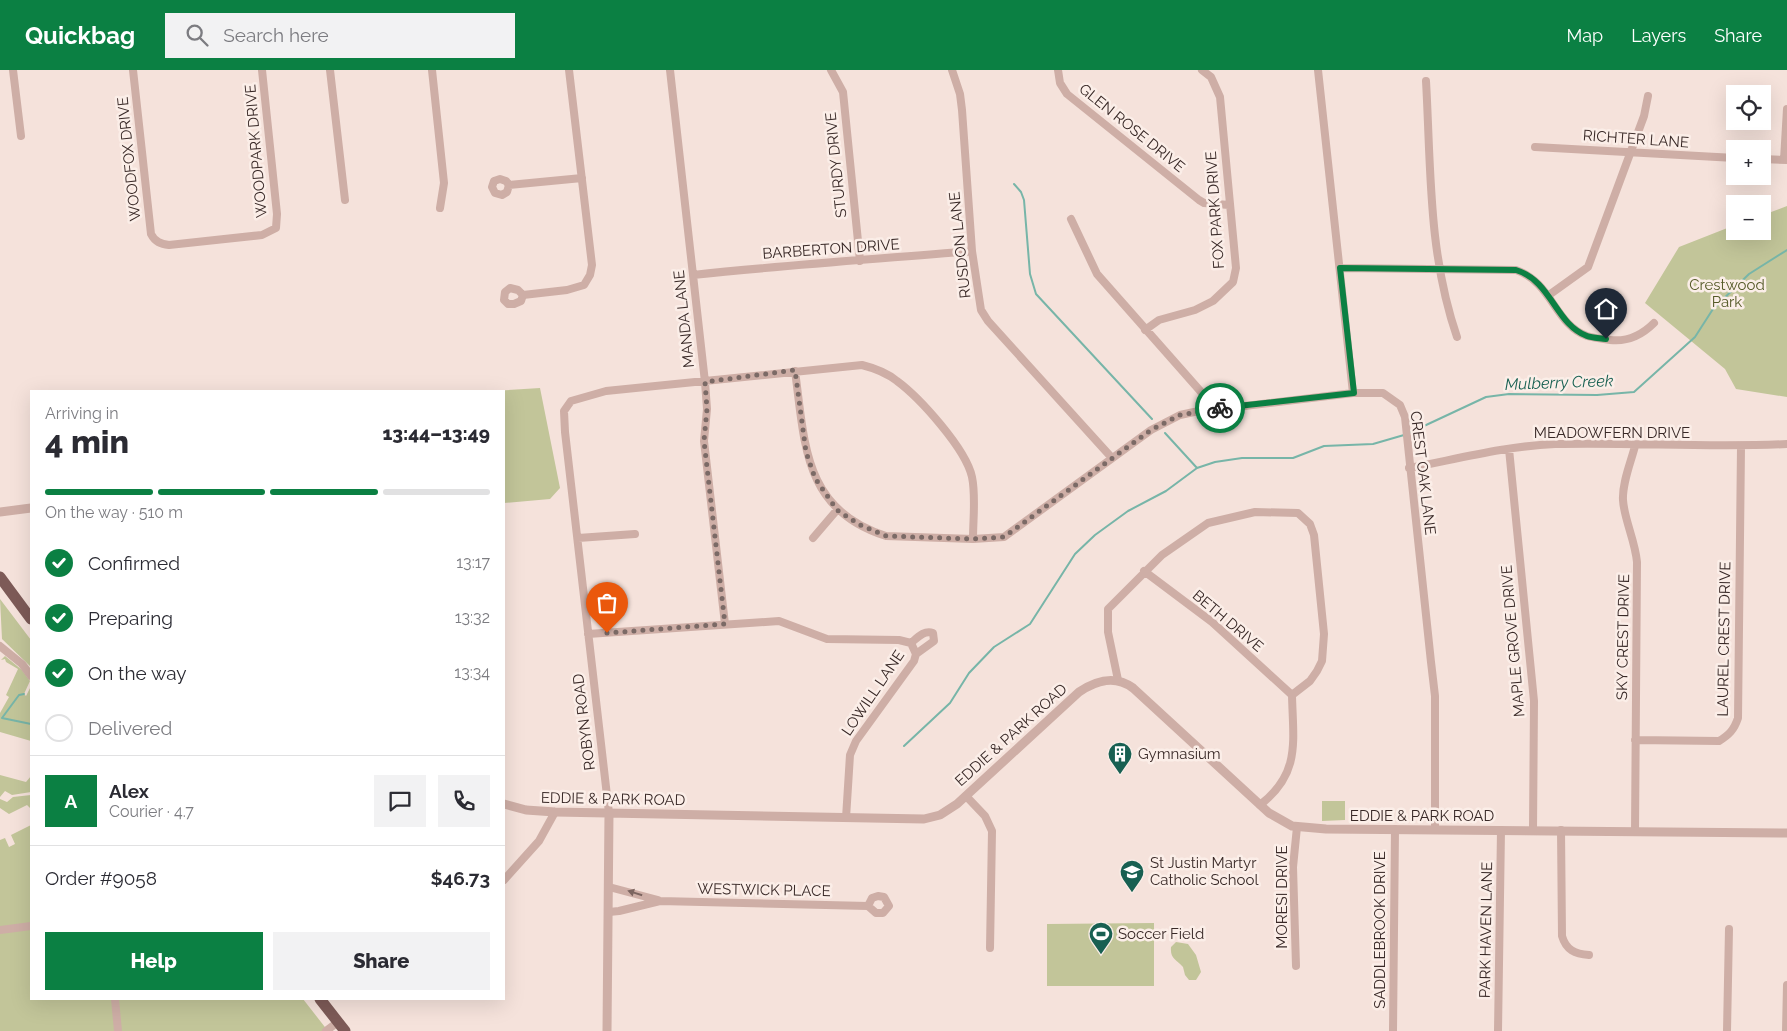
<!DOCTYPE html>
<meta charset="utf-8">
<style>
:root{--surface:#fff;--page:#f2f2f3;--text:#2b2b33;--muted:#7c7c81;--line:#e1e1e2;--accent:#0b8043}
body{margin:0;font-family:Raleway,sans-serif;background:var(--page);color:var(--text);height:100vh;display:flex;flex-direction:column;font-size:19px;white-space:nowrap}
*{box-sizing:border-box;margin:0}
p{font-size:16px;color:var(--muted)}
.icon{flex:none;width:28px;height:28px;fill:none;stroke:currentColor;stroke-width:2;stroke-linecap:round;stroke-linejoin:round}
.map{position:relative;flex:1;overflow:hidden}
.drawer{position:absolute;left:30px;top:320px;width:475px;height:610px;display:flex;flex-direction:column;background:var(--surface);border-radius:0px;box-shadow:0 5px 20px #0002}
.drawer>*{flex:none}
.buttons{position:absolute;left:1726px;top:15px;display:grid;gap:10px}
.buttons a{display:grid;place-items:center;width:45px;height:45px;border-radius:0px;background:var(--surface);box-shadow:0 5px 20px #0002;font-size:25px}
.pin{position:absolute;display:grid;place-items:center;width:42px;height:42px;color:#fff;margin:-51px -21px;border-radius:50% 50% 50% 0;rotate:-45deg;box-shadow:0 0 5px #0007}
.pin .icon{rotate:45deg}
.courier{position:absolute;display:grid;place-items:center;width:50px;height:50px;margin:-25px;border:4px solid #0b8043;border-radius:50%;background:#fff;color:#222;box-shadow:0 1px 6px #0007}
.headline em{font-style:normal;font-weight:800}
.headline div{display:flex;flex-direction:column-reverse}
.headline{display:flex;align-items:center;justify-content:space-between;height:85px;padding:0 15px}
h1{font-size:32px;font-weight:800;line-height:38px}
.bar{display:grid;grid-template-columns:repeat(4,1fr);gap:8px 5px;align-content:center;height:60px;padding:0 15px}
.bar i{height:6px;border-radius:4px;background:var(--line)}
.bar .active{background:var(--accent)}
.bar p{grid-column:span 4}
.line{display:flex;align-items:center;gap:12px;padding:0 15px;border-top:1px solid var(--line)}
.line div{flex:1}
.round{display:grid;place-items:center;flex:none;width:52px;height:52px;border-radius:0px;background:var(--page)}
ol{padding:0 15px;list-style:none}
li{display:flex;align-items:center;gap:15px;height:55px}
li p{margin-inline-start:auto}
li .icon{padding:5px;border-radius:50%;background:var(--accent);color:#fff;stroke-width:4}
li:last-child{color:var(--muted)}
li i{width:28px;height:28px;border:2px solid var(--line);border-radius:50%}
.cta{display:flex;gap:10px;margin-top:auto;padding:10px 15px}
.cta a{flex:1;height:58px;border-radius:0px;background:var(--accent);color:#fff;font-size:20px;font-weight:800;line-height:58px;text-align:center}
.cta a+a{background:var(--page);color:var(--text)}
header{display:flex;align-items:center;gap:30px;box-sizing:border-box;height:70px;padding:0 25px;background:var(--accent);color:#fff}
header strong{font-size:24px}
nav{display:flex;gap:28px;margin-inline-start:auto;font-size:18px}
.search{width:350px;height:45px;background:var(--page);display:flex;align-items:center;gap:12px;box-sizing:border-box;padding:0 18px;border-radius:0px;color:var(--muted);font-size:19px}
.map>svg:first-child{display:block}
.green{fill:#c2c599}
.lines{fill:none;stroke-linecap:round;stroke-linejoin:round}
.stream{stroke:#77b5a8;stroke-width:2}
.minor{stroke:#ceaea6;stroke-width:8}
.tertiary{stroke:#ceaea6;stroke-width:9}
.primary{stroke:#7d5a57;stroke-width:11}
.oneway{fill:#7c6560}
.done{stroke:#7b6a66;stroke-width:5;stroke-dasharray:0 9}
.route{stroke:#0b8043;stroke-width:6}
.labels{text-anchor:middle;stroke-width:5;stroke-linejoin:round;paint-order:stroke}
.street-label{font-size:15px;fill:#392927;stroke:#fbeee8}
.park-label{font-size:15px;fill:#555a28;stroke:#fbeee8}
.poi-label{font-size:15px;fill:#392927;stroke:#fbeee8;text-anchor:start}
.water-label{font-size:16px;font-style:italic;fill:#186052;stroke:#fbeee8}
</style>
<header>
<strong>Quickbag</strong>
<div class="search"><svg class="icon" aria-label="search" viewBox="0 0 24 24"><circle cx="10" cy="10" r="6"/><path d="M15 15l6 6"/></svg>Search here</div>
<nav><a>Map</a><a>Layers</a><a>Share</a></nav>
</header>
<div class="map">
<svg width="1787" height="961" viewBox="0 0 1787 961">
<rect width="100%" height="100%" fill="#f5e2db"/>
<path class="green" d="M 1787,136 L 1787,327 L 1736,319 L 1725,299 L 1645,233 L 1679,177 L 1735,155 L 1735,161 L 1762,161 L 1763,145 Z
M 540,318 L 560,418 L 550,429 L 504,433 L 504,321 L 493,321 Z
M 0,529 L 31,570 L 31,597 L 2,569 Z
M 5,586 L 22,600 L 30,611 L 24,624 L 26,626 L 31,616 L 31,671 L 0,662 L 0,643 L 9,627 L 6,625 L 18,599 L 6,592 L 5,589 L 1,590 Z
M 0,705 L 26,712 L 31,706 L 31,722 L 12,725 L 5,721 L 0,727 Z
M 31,725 L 31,739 L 27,735 L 9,744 L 0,738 L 0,729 L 7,732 L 13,727 Z
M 1322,731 L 1345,731 L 1345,750 L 1322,751 Z
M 31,755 L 31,929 L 303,929 L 328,961 L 0,961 L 0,770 L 5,768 L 9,777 L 15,774 L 11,765 Z
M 1154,853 L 1154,916 L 1047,916 L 1047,854 Z
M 1176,872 L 1188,874 L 1196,885 L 1201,902 L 1196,910 L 1189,910 L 1185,905 L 1183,897 C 1176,889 1170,889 1171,877 Z"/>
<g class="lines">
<path class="stream" d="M 1014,114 L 1021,122 L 1024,130 L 1030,204 L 1036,224 L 1152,349
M 1165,363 L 1197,398
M 1409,363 L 1486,327 L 1509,324 L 1597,325 L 1634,322 L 1695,267 L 1713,239 L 1749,204 L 1787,180
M 24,624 L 19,625 L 2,648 L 31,654
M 904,676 L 950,633 L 969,603 L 994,577 L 1030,554 L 1075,484 L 1095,465 L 1128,441 L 1166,421 L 1197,398 L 1215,392 L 1242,388 L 1293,388 L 1324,376 L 1373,374 L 1404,365"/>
<path class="minor" d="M 13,0 L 21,66
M 133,0 L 151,164 C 155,172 161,174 169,175 L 262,165 L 276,158 L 277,144 L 262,0
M 330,0 L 345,130
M 432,0 L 444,113 L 440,138
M 670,0 L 705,312 L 707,339 L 704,371 L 725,554
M 831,0 L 843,22 L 860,191
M 952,0 L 960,24 L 962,40 L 972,181 L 981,240 L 988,251 L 1112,388
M 1058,0 L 1060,13 L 1067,24 L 1199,130 L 1204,133 L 1229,135
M 1318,0 L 1353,323
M 1426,11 C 1431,98 1428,183 1457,267
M 1535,77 L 1735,88
M 1762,89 L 1787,90
M 1784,90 L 1787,39
M 509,115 L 507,122 L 502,125 L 495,123 L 492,117 L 494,111 L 500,109 L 506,111 L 509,115 L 582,108
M 1071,149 L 1097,204 L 1202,323 L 1213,339
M 1340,198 L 1516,200 C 1552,212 1555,255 1587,266 C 1594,268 1602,269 1610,270 C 1627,272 1642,265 1654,253
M 693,205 C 786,195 879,189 972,181
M 523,225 L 521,231 L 514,234 L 508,234 L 504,230 L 505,222 L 510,218 L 518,220 L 523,225 L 567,220 L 584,215 L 590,205 L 592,195 L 569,0
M 1549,225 L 1588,197 L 1644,46 L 1648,26
M 1145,260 L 1159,250 L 1195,240 L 1213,231 L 1233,212 L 1236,198 L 1220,27 L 1211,7 L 1202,0
M 795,301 C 805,373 803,440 886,466 L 973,469 L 1004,467 L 1151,360 L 1180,345 L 1194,342 L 1353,323 L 1383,323 L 1400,335 L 1405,347 L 1431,592 L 1435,626 L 1435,760
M 1509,379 L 1534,631 L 1533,760
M 1409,398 C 1457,389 1506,376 1555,374 C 1633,372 1710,378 1787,374
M 578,468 L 635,464
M 813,468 L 837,440
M 1144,501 L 1212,552 L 1292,625
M 588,564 L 779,551 L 827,569 L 899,570 L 911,573 L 916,584 L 914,591 L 856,671 L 850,685 L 846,748
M 911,573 C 918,567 924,560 933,563 L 934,571 L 916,584
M 0,576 L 22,594 L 31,606
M 1118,610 L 1108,562 L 1108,539 L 1162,485 L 1208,453 L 1255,442 L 1298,443 L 1310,454 L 1314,465 L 1324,564 L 1322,591 L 1317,601 L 1310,611 L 1292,625 C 1293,672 1301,703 1260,735
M 1635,670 L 1719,671 C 1729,665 1734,660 1738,648 L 1741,377
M 966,726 L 985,746 L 992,761 L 990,878
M 609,743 L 565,362 L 564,341 L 571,331 L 606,321 L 862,295 C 874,298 887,303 897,311 C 920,328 966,379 972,407 C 976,426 973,449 973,469
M 1561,760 L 1562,866 C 1566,880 1575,884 1589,885
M 1635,762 L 1637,492 C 1635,470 1624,449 1623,430 C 1622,413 1631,392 1635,376
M 504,810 L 539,771 L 555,742
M 609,817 L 658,830
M 609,842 L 619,841 L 660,831 L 868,836 L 876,843 L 883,843 L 889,836 L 884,827 L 878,826 L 872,828 L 868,836
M 0,860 L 31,856
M 1296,896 L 1293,797 L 1297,757
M 115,929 L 118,961
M 326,961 L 338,952
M 1393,961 L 1395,759
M 1498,961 L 1501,760
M 1727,961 L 1729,859
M 1786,961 L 1787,915"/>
<path class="tertiary" d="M 0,442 L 31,438
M 504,734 L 526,740 L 555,742 L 924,749 L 940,745 L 957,734 L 1079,622 C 1097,610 1115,605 1133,618 L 1269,743 L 1292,756 L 1326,759 L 1787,763
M 607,961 L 609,743"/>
<path class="primary" d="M 0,507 L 31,549
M 320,929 L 345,961"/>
</g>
<defs><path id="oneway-solid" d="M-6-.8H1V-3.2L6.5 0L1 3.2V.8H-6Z" transform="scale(1.25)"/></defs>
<use class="oneway" href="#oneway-solid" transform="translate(635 823) rotate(-163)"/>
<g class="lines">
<path class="done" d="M 607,563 L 725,554 L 704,371 L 707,339 L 705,312 L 795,300 L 806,382 L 815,408 L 837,440 L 860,455 L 886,466 L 973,469 L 1004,467 L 1151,360 L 1180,345 L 1220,338"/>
<path class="route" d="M 1220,338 L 1354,323 L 1340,198 L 1516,200 C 1552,211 1555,254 1587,266 C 1592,268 1600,268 1606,269"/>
</g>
<defs>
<symbol id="building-pin" viewBox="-11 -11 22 30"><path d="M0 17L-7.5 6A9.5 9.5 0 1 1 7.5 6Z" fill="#186052" stroke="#fbeee8"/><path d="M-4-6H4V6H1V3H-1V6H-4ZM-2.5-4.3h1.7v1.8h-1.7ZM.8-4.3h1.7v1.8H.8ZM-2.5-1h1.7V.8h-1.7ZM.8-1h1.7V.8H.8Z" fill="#fff"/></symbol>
<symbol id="school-pin" viewBox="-11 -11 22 30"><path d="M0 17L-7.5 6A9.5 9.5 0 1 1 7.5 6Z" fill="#186052" stroke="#fbeee8"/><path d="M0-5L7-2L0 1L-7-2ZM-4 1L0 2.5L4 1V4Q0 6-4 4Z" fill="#fff"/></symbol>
<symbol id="stadium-pin" viewBox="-11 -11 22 30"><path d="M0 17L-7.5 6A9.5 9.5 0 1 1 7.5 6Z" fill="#186052" stroke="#fbeee8"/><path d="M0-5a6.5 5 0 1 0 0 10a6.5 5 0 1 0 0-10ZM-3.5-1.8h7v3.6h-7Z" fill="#fff"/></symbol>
</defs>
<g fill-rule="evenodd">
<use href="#building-pin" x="1106" y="670" width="28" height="38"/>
<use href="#school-pin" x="1118" y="788" width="28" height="38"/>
<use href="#stadium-pin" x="1087" y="850" width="28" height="38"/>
</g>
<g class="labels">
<g class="street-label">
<text transform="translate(1132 58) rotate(39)" y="5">GLEN ROSE DRIVE</text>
<text transform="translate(1636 69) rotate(4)" y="5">RICHTER LANE</text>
<text transform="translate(256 81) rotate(-95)" y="5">WOODPARK DRIVE</text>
<text transform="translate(129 89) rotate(-96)" y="5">WOODFOX DRIVE</text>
<text transform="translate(836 95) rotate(-96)" y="5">STURDY DRIVE</text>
<text transform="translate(1215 140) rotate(-94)" y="5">FOX PARK DRIVE</text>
<text transform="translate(960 175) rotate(-96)" y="5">RUSDON LANE</text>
<text transform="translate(831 179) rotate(-4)" y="5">BARBERTON DRIVE</text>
<text transform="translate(684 249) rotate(-96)" y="5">MANDA LANE</text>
<text x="1612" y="368">MEADOWFERN DRIVE</text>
<text transform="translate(1423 403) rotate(83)" y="5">CREST OAK LANE</text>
<text transform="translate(1228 551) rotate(40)" y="5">BETH DRIVE</text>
<text transform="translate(1623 567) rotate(-89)" y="5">SKY CREST DRIVE</text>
<text transform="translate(1724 569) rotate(-89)" y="5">LAUREL CREST DRIVE</text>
<text transform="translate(1513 571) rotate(-95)" y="5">MAPLE GROVE DRIVE</text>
<text transform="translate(873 623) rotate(-56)" y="5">LOWILL LANE</text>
<text transform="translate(584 652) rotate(-97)" y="5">ROBYN ROAD</text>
<text transform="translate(1011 665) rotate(-42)" y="5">EDDIE &amp; PARK ROAD</text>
<text transform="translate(613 729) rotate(1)" y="5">EDDIE &amp; PARK ROAD</text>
<text x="1422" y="751">EDDIE &amp; PARK ROAD</text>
<text transform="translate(764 820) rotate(1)" y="5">WESTWICK PLACE</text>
<text transform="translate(1282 827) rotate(-90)" y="5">MORESI DRIVE</text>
<text transform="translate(1380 860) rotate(-90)" y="5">SADDLEBROOK DRIVE</text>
<text transform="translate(1486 860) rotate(-89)" y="5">PARK HAVEN LANE</text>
</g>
<g class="park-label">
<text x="1727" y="220">Crestwood<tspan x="1727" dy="17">Park</tspan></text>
</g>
<g class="poi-label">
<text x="1138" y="689">Gymnasium</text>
<text x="1150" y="798">St Justin Martyr<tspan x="1150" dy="17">Catholic School</tspan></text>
<text x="1118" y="869">Soccer Field</text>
</g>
<g class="water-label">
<text transform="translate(1559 312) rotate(-2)" y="6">Mulberry Creek</text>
</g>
</g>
</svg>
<div class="buttons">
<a><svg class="icon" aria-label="locate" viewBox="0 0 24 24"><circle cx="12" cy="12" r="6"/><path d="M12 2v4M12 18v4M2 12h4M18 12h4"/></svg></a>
<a>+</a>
<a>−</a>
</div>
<div class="pin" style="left:607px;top:563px;background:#ea580c"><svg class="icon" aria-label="bag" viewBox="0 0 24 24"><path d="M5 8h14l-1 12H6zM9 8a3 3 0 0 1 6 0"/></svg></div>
<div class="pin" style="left:1606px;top:269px;background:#1f2937"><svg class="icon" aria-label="home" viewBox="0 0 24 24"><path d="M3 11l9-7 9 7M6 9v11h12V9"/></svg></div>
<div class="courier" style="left:1220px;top:338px"><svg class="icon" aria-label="bike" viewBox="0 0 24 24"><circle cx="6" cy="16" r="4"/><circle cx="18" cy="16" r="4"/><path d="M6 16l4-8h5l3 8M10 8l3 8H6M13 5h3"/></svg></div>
<section class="drawer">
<div class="headline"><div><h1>4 min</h1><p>Arriving in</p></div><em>13:44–13:49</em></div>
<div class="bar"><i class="active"></i><i class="active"></i><i class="active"></i><i></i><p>On the way · 510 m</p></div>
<ol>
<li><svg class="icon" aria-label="check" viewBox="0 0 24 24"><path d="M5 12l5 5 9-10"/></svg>Confirmed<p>13:17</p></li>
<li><svg class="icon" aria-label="check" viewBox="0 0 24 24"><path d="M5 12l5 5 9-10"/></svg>Preparing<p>13:32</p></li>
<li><svg class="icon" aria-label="check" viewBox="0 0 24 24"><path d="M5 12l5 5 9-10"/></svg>On the way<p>13:34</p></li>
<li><i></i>Delivered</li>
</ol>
<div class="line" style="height:90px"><b class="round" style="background:var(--accent);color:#fff">A</b><div><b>Alex</b><p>Courier · 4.7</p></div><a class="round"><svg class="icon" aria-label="chat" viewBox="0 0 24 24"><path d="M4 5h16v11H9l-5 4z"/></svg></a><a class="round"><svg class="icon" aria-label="phone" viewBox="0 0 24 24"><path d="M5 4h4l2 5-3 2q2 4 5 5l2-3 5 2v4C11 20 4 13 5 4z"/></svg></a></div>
<div class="line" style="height:65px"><div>Order #9058</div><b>$46.73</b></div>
<div class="cta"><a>Help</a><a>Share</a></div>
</section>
</div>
